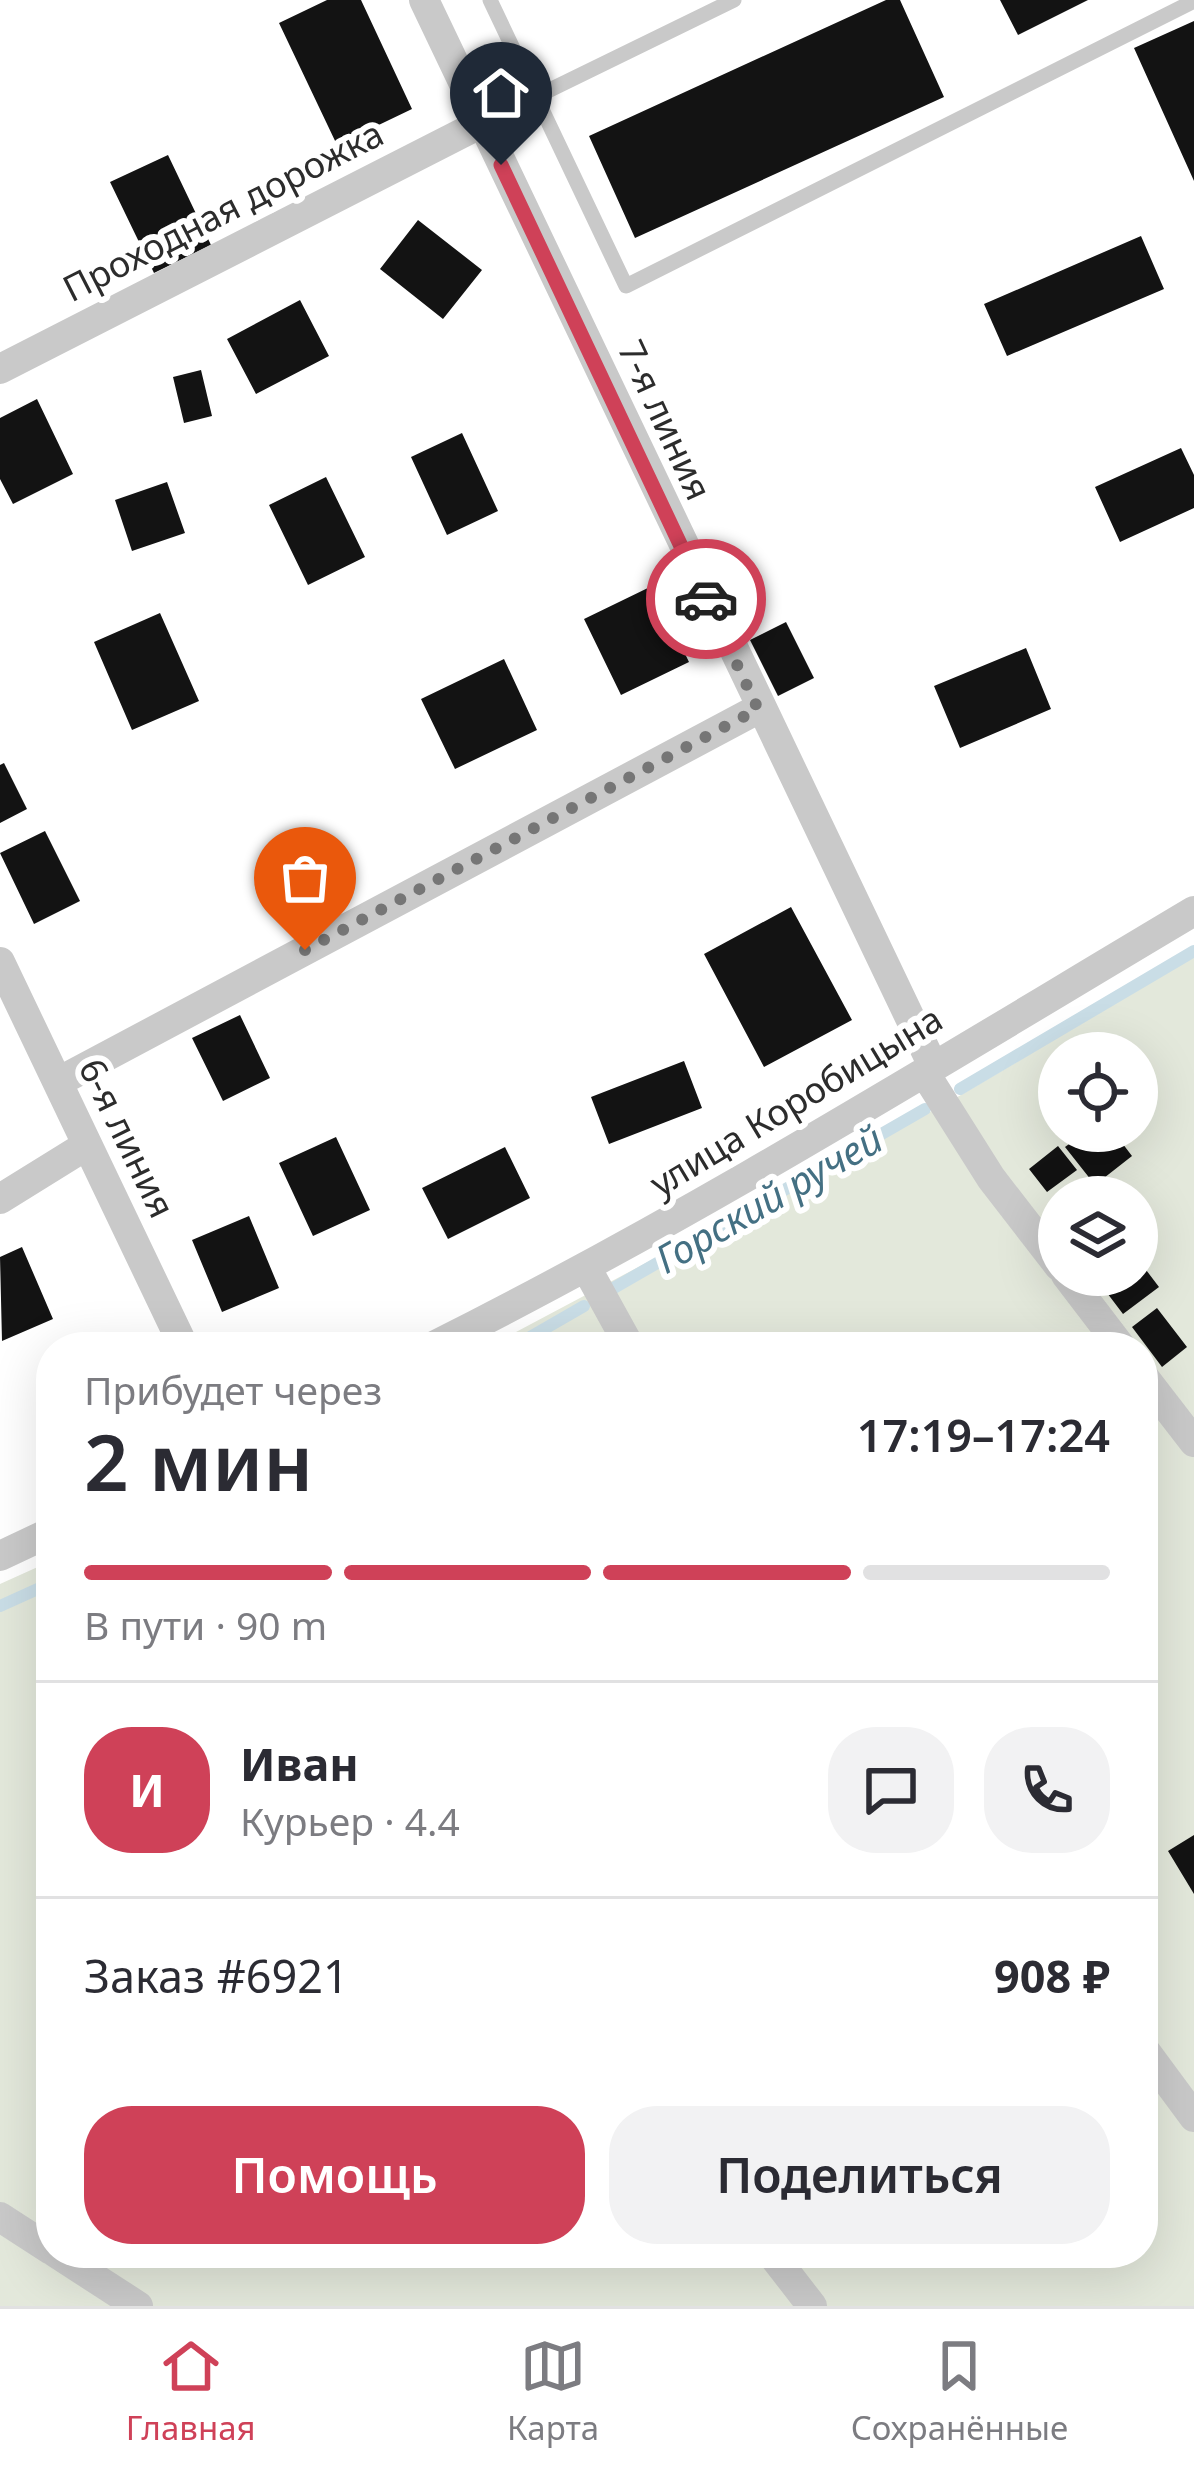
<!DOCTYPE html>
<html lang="ru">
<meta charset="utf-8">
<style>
:root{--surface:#fff;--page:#f2f2f3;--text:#2b2b33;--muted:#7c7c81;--line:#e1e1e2;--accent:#cf4158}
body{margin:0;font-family:"Noto Sans",sans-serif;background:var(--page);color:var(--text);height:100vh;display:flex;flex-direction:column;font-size:45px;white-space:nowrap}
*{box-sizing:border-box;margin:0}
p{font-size:39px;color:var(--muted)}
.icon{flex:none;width:66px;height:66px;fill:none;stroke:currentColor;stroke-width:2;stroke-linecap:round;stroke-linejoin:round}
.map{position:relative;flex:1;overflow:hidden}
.sheet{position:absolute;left:36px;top:1332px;width:1122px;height:936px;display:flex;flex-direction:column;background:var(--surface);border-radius:48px;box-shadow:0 12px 48px #0002}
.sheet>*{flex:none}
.fabs{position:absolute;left:1038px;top:1032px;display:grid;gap:24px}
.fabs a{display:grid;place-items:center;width:120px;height:120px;border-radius:50%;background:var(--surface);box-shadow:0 12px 48px #0002;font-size:60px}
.pin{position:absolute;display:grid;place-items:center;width:102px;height:102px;color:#fff;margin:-123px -51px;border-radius:50% 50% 50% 0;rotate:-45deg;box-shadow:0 0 12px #0007}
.pin .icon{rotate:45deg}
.courier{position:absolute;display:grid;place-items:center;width:120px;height:120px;margin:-60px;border:9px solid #cf4158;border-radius:50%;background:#fff;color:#222;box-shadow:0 3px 15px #0007}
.overview em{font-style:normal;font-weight:600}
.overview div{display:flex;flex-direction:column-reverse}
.overview{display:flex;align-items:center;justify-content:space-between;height:204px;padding:0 48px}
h1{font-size:78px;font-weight:600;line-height:90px}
.bar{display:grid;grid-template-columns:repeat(4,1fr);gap:18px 12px;align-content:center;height:144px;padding:0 48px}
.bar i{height:15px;border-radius:9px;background:var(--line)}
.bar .active{background:var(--accent)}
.bar p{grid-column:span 4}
.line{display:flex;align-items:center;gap:30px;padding:0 48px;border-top:3px solid var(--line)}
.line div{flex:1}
.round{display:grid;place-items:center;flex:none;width:126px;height:126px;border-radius:48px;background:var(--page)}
.cta{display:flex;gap:24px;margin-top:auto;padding:24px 48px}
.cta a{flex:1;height:138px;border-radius:48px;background:var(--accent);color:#fff;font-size:48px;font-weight:600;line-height:138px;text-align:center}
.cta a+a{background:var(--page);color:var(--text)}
.tab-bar{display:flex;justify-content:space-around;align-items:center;height:168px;border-top:3px solid var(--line);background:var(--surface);font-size:33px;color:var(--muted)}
.tab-bar a{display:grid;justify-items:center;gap:6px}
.tab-bar .active{color:var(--accent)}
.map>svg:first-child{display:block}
.green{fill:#e3e8db;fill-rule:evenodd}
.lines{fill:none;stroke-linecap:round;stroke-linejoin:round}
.stream{stroke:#c9dde6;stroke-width:12}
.building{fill:#131313}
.lane{stroke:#c9c9c9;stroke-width:15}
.street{stroke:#c9c9c9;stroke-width:30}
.done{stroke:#767676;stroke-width:12;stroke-dasharray:0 21.6}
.route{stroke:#cf4158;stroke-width:15}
.labels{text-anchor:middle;stroke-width:12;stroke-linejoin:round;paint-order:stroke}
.street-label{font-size:36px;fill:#2c2c2c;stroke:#fff}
.water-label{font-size:39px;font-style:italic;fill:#447083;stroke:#fff}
</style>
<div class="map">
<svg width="1194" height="2306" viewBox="0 0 1194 2306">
<rect width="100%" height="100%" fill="#fff"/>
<path class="green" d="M 1194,957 L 1194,2306 L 0,2306 L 0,1584 L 51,1561 L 51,2253 L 1143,2253 L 1143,1347 L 488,1347 L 954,1099 ZM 1059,1053 L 1137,1053 L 1137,1131 L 1059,1131 ZM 1059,1197 L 1137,1197 L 1137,1275 L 1059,1275 Z"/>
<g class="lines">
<path class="stream" d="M 960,1089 L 1194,951
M 612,1289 L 925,1109
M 513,1347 L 584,1306
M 0,1606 L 51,1583"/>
</g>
<path class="building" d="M 327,0 L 361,0 L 412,109 L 337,145 L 279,23 Z
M 886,0 L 900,0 L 944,97 L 635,238 L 589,136 Z
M 1000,0 L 1088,0 L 1018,35 Z
M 1194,21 L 1194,181 L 1134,48 Z
M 168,155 L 211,245 L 154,273 L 110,182 Z
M 418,220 L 482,270 L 443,319 L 380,269 Z
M 1141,236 L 1164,289 L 1007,356 L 984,304 Z
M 300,300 L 329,356 L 256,394 L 227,339 Z
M 201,370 L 212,416 L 184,423 L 173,377 Z
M 37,399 L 73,474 L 13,504 L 0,479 L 0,418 Z
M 462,433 L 498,511 L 447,535 L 411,457 Z
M 1181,448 L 1194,475 L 1194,508 L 1120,542 L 1095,487 Z
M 326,477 L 365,557 L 308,585 L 269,505 Z
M 167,482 L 185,533 L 132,551 L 115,500 Z
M 652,586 L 689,662 L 621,695 L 584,619 Z
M 160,613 L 199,701 L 132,730 L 94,642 Z
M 786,622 L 814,678 L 778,696 L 750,640 Z
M 1026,648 L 1051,709 L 960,748 L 934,686 Z
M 504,659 L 537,730 L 455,769 L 421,699 Z
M 4,763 L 27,809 L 0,823 L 0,765 Z
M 45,831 L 80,901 L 34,924 L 0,853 Z
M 791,907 L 852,1020 L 764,1067 L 704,954 Z
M 240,1015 L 270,1078 L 223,1101 L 192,1038 Z
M 684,1061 L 702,1108 L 609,1144 L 591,1097 Z
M 1087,1131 L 1113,1131 L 1132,1156 L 1095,1185 L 1065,1147 Z
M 336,1137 L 370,1210 L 313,1236 L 279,1163 Z
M 1058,1146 L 1077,1170 L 1047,1192 L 1029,1169 Z
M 505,1147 L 530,1198 L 448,1239 L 422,1188 Z
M 249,1216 L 279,1288 L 222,1312 L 192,1240 Z
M 22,1247 L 53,1319 L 2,1341 L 0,1257 Z
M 1137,1258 L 1159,1287 L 1123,1314 L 1098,1281 L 1105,1275 L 1137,1275 Z
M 1157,1308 L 1187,1347 L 1162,1367 L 1132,1327 Z
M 51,1382 L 51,1414 L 40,1387 Z
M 1194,1835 L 1194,1894 L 1168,1851 Z"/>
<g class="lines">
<path class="lane" d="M 490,0 L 626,286 L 1194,1
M 482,123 L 734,0"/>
<path class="street" d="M 424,0 L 933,1066
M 0,369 L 482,123
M 0,962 L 184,1347
M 926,1075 L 991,1178 L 1059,1266
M 58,1082 L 758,709
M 0,1199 L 87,1145
M 587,1269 L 630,1347
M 1066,1275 L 1121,1347
M 432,1347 C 695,1215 942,1061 1194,911
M 1143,1376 L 1194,1442
M 0,1556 L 51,1532
M 1143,2048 L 1194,2117
M 0,2217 L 51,2250
M 56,2253 L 138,2306
M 771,2253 L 812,2306"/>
</g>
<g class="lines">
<path class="done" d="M 305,950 L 758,709 L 706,599"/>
<path class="route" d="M 501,165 L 706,599"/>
</g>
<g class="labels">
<g class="street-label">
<text transform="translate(223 211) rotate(-27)" y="13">Проходная дорожка</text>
<text transform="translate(665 420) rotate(65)" y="13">7-я линия</text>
<text transform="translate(796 1101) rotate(-31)" y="13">улица Коробицына</text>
<text transform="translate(127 1138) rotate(64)" y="13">6-я линия</text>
</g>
<g class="water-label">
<text transform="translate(769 1199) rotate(-30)" y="14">Горский ручей</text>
</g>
</g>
</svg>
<div class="fabs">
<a><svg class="icon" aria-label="locate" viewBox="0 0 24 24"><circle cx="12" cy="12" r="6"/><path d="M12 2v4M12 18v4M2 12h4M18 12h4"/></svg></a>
<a><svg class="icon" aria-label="layers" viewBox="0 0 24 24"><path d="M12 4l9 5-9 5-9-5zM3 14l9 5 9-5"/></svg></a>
</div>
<div class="pin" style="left:305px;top:950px;background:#ea580c"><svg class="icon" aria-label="bag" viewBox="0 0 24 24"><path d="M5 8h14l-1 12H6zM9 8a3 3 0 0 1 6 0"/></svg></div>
<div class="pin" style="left:501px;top:165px;background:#1f2937"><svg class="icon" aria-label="home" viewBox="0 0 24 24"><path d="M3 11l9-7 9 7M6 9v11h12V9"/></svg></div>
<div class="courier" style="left:706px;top:599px"><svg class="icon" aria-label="car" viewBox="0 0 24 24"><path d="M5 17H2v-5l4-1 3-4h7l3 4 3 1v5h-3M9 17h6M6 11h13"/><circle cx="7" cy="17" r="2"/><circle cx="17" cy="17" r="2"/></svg></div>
<section class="sheet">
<div class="overview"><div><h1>2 мин</h1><p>Прибудет через</p></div><em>17:19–17:24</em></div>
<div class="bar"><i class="active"></i><i class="active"></i><i class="active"></i><i></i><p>В пути · 90 m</p></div>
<div class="line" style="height:216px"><b class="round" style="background:var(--accent);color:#fff">И</b><div><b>Иван</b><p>Курьер · 4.4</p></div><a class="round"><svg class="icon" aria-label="chat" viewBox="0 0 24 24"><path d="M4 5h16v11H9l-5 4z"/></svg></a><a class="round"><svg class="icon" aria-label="phone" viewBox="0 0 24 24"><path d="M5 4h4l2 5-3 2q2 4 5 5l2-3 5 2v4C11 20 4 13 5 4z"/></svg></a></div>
<div class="line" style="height:156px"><div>Заказ #6921</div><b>908 ₽</b></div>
<div class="cta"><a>Помощь</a><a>Поделиться</a></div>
</section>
</div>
<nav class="tab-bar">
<a class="active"><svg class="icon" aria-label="home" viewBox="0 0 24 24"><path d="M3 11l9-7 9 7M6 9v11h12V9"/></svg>Главная</a>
<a><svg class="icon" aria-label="map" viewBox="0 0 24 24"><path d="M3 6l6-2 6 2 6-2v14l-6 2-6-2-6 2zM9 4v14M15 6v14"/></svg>Карта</a>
<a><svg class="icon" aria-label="saved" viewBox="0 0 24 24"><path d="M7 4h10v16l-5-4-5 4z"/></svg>Сохранённые</a>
</nav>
